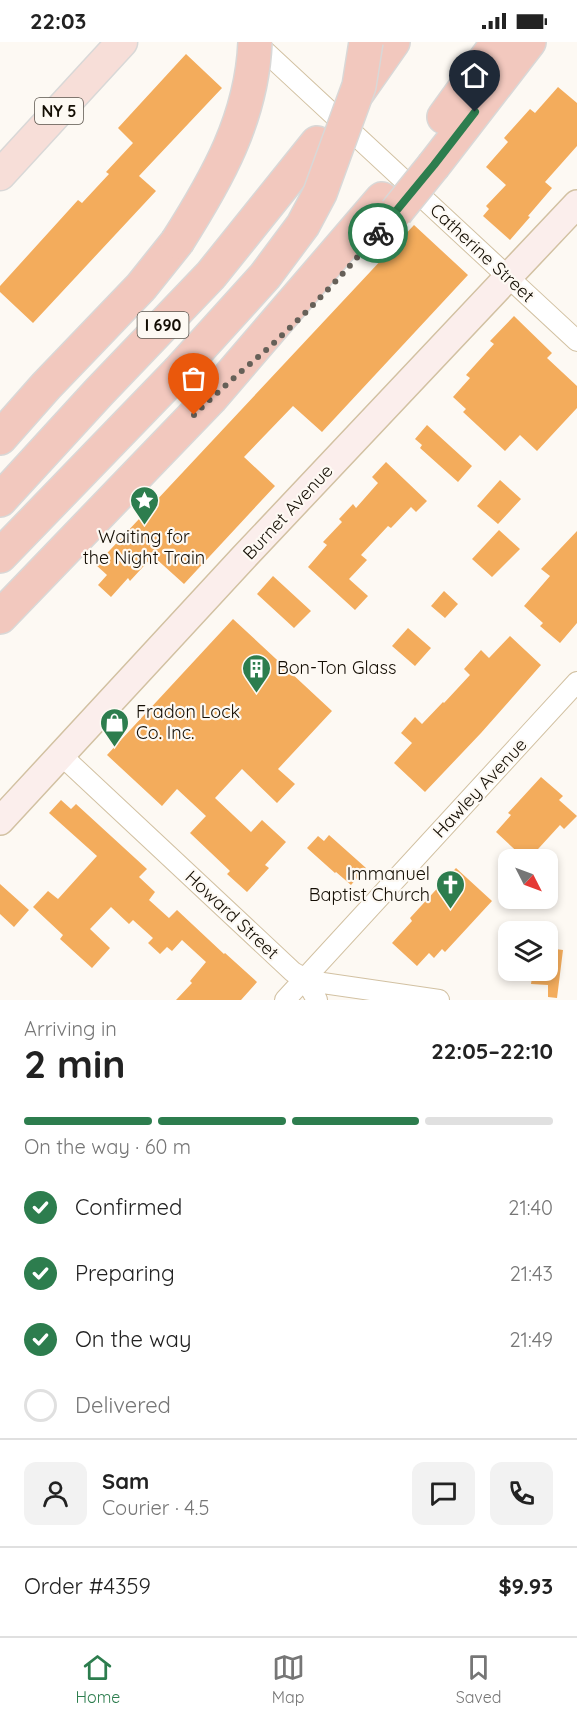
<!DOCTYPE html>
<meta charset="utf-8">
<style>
:root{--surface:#fff;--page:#f2f2f2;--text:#222;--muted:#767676;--line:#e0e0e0;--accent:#2d7d4e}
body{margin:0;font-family:Quicksand,sans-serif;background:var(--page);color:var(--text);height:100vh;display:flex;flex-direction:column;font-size:22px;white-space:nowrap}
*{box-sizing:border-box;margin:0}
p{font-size:20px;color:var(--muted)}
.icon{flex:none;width:33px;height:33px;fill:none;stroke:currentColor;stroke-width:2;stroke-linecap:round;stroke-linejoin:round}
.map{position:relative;height:958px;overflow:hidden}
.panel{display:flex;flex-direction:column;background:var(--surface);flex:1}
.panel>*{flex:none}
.needle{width:39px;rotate:132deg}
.fabs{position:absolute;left:498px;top:807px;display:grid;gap:12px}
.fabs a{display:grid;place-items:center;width:60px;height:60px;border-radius:12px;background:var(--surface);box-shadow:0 3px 9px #0003;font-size:30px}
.pin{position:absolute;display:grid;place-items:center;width:51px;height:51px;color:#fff;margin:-62px -26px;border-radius:50% 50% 50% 0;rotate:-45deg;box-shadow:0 0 6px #0007}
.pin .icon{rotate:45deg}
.courier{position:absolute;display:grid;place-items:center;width:60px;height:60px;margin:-30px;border:4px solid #2d7d4e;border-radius:50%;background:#fff;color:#222;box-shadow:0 2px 8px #0007}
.head em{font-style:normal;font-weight:800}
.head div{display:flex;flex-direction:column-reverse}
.head{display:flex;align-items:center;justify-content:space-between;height:102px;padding:0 24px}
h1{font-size:39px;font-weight:800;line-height:45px}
.bar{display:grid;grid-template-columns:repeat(4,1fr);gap:9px 6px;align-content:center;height:72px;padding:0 24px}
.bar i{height:8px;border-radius:4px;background:var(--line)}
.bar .on{background:var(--accent)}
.bar p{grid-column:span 4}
.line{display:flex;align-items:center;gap:15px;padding:0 24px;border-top:2px solid var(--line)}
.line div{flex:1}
.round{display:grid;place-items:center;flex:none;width:63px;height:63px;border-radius:12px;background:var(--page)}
ol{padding:0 24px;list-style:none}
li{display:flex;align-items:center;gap:18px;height:66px}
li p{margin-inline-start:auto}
li .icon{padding:6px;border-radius:50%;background:var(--accent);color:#fff;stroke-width:4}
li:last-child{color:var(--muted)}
li i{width:33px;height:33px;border:3px solid var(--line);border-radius:50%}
.status{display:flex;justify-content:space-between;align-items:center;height:42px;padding:0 30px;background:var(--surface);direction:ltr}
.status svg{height:16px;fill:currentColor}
.menu{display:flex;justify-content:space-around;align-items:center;height:84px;border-top:2px solid var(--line);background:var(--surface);font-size:16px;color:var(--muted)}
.menu a{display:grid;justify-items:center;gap:3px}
.menu .on{color:var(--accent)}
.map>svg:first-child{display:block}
.building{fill:#f3ac5c}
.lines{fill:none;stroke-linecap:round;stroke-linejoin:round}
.street-casing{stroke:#d2c1a2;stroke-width:22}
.secondary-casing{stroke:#d2c1a2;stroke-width:30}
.primary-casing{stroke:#d9d8d7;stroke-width:33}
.highway-casing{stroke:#d9d8d7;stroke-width:36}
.street{stroke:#fff;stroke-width:20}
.secondary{stroke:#fbeeec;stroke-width:27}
.primary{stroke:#f7ded8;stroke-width:30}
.highway{stroke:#f2c8be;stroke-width:33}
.highway-bridge-casing{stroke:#d9d8d7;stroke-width:36;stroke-linecap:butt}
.highway-bridge{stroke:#f2c8be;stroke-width:33}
.done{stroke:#666058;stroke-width:6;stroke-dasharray:0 10.8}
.route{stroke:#2d7d4e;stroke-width:8}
.labels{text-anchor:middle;stroke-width:4.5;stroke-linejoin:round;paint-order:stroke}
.shield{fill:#fdf9f3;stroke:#5a544c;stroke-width:1.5}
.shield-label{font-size:16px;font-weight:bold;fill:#140e04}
.street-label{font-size:18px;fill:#140e04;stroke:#fdf9f3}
.poi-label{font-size:18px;fill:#140e04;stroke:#fdf9f3;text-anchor:start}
</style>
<div class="status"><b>22:03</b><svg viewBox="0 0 49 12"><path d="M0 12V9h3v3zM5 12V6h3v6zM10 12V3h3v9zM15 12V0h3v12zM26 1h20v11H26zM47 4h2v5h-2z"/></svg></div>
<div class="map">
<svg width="577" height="958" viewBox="0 0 577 958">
<rect width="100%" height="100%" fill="#fdf9f3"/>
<path class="building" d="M 186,12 L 222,46 L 139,134 L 156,149 L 33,281 L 0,250 L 0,244 L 78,158 L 82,161 L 109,132 L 106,130 L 133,101 L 118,86 Z
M 558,45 L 577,61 L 577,104 L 545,140 L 552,146 L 528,174 L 530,175 L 510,198 L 483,174 L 489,167 L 486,164 L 506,143 L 486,125 L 508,100 L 504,96 L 530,67 L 535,71 Z
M 414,183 L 468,233 L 322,390 L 293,364 L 244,415 L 275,444 L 184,542 L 153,514 L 130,539 L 128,536 L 111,555 L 98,543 L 107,533 L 96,523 Z
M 514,274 L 552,311 L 547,316 L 577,344 L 577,366 L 537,409 L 520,393 L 505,409 L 463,370 L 466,367 L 453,355 L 470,336 L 466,333 L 494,302 L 490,299 Z
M 427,383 L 472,424 L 458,440 L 420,406 L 422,403 L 415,397 Z
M 386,420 L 427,459 L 416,470 L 411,465 L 391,486 L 388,484 L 361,513 L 367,518 L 349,537 L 368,554 L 355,568 L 308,525 L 327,503 L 323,500 L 342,480 L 339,477 L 353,462 L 356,466 L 378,441 L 372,435 Z
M 500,438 L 521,457 L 498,482 L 477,464 Z
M 499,488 L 520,507 L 492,535 L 472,517 Z
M 577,489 L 577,581 L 560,601 L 540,584 L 543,581 L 524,564 L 550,534 L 541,527 Z
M 273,534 L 311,569 L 294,586 L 257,552 Z
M 444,549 L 458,562 L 445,576 L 431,564 Z
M 233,577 L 332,669 L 278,727 L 295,742 L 277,761 L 242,727 L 215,756 L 251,790 L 262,778 L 286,800 L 265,823 L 269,826 L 247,850 L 227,832 L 230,829 L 190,791 L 206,774 L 177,747 L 162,764 L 107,713 Z
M 408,586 L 431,606 L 415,624 L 392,604 Z
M 510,594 L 541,623 L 481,691 L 425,750 L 394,721 L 412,701 L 401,691 L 415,675 L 422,682 L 443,660 L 444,661 L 470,633 L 464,627 L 481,608 L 489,616 Z
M 541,735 L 563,754 L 559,758 L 577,774 L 564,787 L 560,783 L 528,818 L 526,818 L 496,790 L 511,773 L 508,771 Z
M 61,758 L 71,767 L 76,762 L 147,827 L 139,835 L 155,850 L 149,858 L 169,876 L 177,868 L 224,912 L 225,911 L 257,940 L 241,958 L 176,958 L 192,941 L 190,939 L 206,920 L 182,898 L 172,909 L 167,905 L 160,912 L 148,901 L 153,896 L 133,878 L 129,882 L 111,865 L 90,887 L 110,906 L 92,926 L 60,897 L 63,893 L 33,865 L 48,849 L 58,857 L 97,814 L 49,771 Z
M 329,793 L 366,826 L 351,843 L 336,830 L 335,831 L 307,806 L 318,794 L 324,799 Z
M 456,826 L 492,859 L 445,910 L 442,907 L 434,916 L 429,911 L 417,924 L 392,901 L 412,879 L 410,876 Z
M 0,842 L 29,868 L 14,885 L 0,872 Z
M 548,906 L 563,908 L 557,956 L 548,955 L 548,943 L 531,942 L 533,928 L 548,928 Z"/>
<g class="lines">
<defs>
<path id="street" d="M 255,0 L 577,299
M 61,713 L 293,930 L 309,939 L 439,958
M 305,937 L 317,958
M 285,958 L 577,640"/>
<path id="secondary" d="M 0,779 L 244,515 L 577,162"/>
<path id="primary" d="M 0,133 L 122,0"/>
<path id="highway" d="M 358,50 L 393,0
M 444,75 L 498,0
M 434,123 L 529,0
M 0,396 L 46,344 L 141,245 L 177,200
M 0,458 L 99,350 L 211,233 L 317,101
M 0,514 L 178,330
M 0,575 L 211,356 L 382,157"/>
</defs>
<use href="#street" class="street-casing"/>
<use href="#secondary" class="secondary-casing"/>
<use href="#primary" class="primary-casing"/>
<use href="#highway" class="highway-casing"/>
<use href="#street" class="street"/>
<use href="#secondary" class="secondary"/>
<use href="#primary" class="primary"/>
<use href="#highway" class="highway"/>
<defs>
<path id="highway-bridge" d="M 396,170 L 434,123
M 177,200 C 217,137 252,76 255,0
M 178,330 L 265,234 L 303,183 L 320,151 L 359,44 L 366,0"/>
</defs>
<use href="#highway-bridge" class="highway-bridge-casing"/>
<use href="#highway-bridge" class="highway-bridge"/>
</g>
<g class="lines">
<path class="done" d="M 194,373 C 217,350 242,329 266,308 C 306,272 344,232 378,191"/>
<path class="route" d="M 378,191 L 434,123 L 475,70"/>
</g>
<defs>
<symbol id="sight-pin" viewBox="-11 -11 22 30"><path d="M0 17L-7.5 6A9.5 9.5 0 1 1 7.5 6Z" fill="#2d7d4e" stroke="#fdf9f3"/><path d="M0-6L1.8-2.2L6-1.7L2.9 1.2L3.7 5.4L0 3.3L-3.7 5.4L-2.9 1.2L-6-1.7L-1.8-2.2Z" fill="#fff"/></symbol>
<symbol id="building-pin" viewBox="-11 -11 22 30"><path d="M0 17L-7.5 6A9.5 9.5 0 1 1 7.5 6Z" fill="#2d7d4e" stroke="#fdf9f3"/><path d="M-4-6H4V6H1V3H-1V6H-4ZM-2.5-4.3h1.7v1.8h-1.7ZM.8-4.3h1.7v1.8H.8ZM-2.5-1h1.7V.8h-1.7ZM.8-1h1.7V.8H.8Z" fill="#fff"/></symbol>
<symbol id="shop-pin" viewBox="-11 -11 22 30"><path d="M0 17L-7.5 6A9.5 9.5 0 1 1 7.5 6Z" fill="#2d7d4e" stroke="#fdf9f3"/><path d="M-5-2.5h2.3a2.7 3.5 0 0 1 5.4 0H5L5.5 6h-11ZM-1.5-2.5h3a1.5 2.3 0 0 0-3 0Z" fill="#fff"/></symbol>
<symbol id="church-pin" viewBox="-11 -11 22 30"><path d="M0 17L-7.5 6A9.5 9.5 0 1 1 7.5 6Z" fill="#2d7d4e" stroke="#fdf9f3"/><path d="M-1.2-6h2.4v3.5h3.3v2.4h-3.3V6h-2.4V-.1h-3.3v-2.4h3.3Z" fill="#fff"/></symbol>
</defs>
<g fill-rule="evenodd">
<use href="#sight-pin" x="128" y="442" width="33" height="45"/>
<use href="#building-pin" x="240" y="610" width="33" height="45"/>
<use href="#shop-pin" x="98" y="664" width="33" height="45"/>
<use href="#church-pin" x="434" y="826" width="33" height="45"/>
</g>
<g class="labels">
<g class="shield">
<rect x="35" y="56" width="48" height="26" rx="4.5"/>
<rect x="137.5" y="270" width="51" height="26" rx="4.5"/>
</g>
<g class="shield-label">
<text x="59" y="75">NY 5</text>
<text x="163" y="289">I 690</text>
</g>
<g class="street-label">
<text transform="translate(482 211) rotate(43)" y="6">Catherine Street</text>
<text transform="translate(288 470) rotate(-47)" y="6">Burnet Avenue</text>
<text transform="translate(480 746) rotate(-47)" y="6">Hawley Avenue</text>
<text transform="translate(232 873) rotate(43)" y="6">Howard Street</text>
</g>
<g class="poi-label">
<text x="144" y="501" text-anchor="middle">Waiting for<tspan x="144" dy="21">the Night Train</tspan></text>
<text x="277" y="632">Bon-Ton Glass</text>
<text x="136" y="676">Fradon Lock<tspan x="136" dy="21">Co. Inc.</tspan></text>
<text x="430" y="838" text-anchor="end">Immanuel<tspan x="430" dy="21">Baptist Church</tspan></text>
</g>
</g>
</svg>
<div class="fabs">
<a><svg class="needle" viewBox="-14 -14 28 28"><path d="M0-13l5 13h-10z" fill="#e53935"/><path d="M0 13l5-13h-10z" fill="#767676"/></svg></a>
<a><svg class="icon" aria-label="layers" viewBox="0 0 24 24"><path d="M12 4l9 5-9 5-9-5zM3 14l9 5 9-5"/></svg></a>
</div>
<div class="pin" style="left:194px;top:373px;background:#ea580c"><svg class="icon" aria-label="bag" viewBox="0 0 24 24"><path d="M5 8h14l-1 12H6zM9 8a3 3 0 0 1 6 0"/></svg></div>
<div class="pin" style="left:475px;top:70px;background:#1f2937"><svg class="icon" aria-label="home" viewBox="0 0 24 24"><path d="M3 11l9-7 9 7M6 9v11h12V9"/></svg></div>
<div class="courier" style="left:378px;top:191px"><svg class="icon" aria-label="bike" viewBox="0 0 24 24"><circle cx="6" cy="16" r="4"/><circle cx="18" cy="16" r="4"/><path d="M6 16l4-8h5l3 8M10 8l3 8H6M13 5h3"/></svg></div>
</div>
<section class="panel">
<div class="head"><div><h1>2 min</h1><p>Arriving in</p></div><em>22:05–22:10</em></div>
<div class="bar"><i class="on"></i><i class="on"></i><i class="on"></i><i></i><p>On the way · 60 m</p></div>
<ol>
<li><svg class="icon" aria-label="check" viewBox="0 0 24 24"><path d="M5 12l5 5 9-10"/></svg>Confirmed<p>21:40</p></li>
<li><svg class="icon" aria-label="check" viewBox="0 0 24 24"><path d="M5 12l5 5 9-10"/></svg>Preparing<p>21:43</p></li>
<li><svg class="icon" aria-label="check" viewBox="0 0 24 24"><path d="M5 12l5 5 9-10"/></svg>On the way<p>21:49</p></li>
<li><i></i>Delivered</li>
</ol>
<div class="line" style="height:108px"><a class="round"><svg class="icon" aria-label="person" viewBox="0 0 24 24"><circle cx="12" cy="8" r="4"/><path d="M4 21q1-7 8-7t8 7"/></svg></a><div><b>Sam</b><p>Courier · 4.5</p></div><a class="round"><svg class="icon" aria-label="chat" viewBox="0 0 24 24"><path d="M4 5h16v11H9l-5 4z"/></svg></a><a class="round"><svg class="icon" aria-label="phone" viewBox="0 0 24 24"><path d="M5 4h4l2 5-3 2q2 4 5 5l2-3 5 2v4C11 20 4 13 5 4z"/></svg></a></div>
<div class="line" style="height:78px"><div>Order #4359</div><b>$9.93</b></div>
</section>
<nav class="menu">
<a class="on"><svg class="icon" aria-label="home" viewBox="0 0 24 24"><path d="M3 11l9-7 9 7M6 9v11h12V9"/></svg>Home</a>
<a><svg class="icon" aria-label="map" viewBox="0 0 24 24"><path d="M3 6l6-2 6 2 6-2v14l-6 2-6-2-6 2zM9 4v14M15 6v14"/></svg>Map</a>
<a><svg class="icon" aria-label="saved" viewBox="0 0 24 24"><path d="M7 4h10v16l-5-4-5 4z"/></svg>Saved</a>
</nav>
